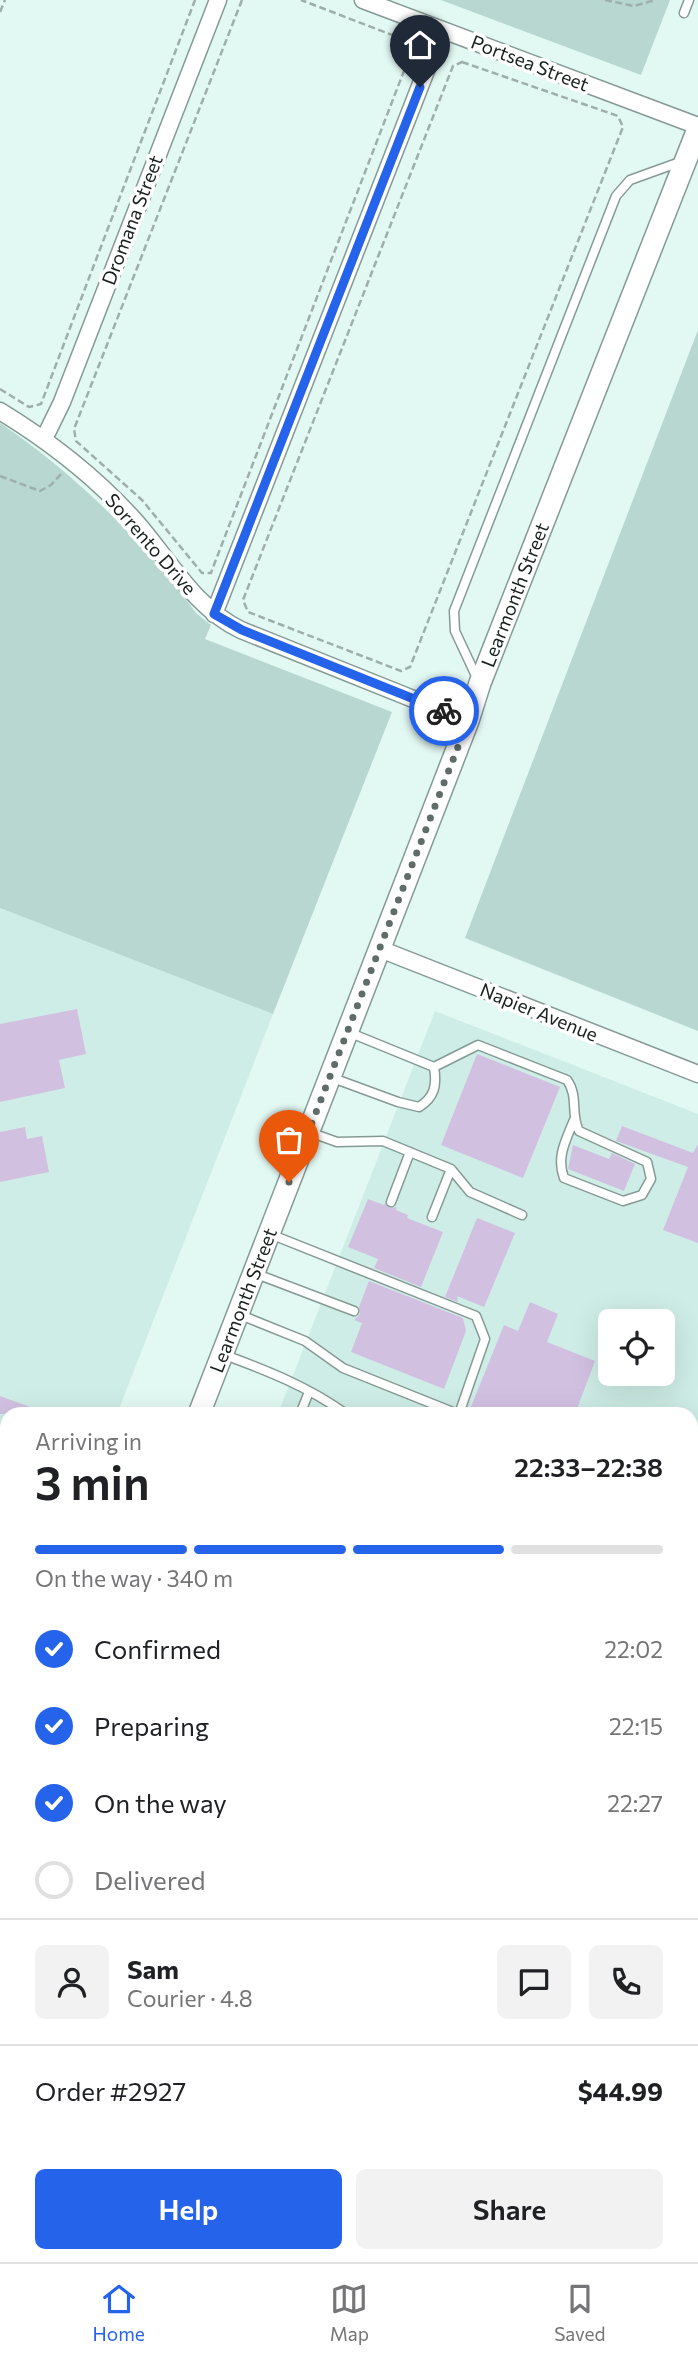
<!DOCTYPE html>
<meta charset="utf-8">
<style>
:root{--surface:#fff;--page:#f2f2f2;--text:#202124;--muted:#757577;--line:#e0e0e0;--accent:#2563eb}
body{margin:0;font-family:Commissioner,sans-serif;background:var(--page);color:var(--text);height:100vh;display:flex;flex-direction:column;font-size:26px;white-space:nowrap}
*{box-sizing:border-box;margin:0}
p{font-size:23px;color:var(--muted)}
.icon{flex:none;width:38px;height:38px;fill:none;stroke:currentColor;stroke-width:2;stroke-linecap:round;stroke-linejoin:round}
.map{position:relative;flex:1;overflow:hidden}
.drawer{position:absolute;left:0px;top:1407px;width:698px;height:856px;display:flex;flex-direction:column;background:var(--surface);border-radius:21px 21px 0 0;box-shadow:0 7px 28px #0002}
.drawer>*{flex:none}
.tools{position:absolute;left:598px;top:1309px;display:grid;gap:14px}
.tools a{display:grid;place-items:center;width:77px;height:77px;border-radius:10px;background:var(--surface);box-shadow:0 7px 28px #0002;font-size:35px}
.pin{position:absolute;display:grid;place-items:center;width:60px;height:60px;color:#fff;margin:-72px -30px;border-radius:50% 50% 50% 0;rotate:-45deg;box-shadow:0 0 7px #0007}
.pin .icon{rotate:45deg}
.courier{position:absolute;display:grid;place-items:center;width:70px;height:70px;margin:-35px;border:5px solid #2563eb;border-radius:50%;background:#fff;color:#222;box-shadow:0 2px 9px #0007}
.overview em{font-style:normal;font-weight:600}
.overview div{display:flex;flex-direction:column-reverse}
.overview{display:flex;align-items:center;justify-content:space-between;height:119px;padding:0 35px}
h1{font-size:46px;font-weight:600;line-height:52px}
.bar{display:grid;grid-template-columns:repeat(4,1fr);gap:10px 7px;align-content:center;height:84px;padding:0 35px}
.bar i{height:9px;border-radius:5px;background:var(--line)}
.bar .current{background:var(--accent)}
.bar p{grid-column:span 4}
.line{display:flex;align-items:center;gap:18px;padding:0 35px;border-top:2px solid var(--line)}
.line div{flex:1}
.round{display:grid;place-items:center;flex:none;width:74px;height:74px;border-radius:10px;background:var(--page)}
ol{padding:0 35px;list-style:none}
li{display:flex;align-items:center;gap:21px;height:77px}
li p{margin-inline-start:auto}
li .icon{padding:7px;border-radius:50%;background:var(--accent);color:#fff;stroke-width:4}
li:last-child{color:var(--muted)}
li i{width:38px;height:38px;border:4px solid var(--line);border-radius:50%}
.action{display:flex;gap:14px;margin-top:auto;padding:14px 35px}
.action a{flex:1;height:80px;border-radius:10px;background:var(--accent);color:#fff;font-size:28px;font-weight:600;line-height:80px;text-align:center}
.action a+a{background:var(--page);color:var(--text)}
.dock{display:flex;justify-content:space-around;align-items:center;height:98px;border-top:2px solid var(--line);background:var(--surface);font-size:19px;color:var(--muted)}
.dock a{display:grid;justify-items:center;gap:4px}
.dock .current{color:var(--accent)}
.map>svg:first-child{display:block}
.built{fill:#ceede6;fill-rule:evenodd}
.green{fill:#b8d7d1}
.building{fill:#d2c0e1}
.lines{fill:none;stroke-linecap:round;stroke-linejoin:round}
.service-casing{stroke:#869a95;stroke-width:11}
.minor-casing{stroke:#869a95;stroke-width:19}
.tertiary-casing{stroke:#869a95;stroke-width:24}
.path{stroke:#9eafab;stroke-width:2.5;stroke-dasharray:7 3.5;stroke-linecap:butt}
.service{stroke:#fff;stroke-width:8}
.minor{stroke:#fff;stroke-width:16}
.tertiary{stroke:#fff;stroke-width:21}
.done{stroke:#5f6c69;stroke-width:7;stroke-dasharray:0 12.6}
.route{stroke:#2563eb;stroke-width:9}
.labels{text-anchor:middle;stroke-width:7;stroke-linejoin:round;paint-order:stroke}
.street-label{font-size:19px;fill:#18201e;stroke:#fff}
</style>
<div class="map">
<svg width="698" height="2262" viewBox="0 0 698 2262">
<rect width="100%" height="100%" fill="#e2f8f3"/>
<path class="built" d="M 0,908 L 273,1014 L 117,1414 L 7,1414 L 7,1698 L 0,1716 Z
M 435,1011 L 698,1114 L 698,2262 L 0,2262 L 0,2128 L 7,2110 L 7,2256 L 691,2256 L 691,1414 L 278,1414 ZM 611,1321 L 663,1321 L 663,1374 L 611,1374 Z"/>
<path class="green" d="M 441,0 L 670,0 L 641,75 Z
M 698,330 L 698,1031 L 465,938 Z
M 0,423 C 78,476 140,539 197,614 L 211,625 L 205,639 L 392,712 L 273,1014 L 0,908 Z"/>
<path class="building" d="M 77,1009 L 86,1054 L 59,1060 L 65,1088 L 0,1102 L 0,1024 Z
M 477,1054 L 560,1087 L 523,1178 L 441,1145 Z
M 622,1126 L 693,1153 L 698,1144 L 698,1243 L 663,1230 L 688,1167 L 616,1141 Z
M 25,1127 L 27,1139 L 42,1136 L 49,1172 L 0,1182 L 0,1132 Z
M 573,1145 L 609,1159 L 612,1153 L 635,1164 L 624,1191 L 568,1169 Z
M 368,1199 L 384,1205 L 385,1203 L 389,1208 L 397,1207 L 396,1210 L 408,1215 L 407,1218 L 443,1232 L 421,1287 L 374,1268 L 378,1259 L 348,1247 Z
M 477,1218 L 515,1233 L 484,1307 L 457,1296 L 458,1302 L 445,1297 Z
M 369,1281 L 463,1318 L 466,1331 L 444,1389 L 351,1352 L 362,1323 L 354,1320 L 360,1314 L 359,1307 Z
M 530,1302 L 558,1314 L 547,1342 L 595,1361 L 575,1414 L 468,1414 L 504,1325 L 518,1331 Z
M 0,1396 L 44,1412 L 44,1414 L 0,1414 Z"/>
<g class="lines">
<defs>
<path id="service" d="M 684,13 L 689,0
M 477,678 L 455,631 L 454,611 L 616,196 L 630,180 L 680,162
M 434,1067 L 478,1045 L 567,1080 C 579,1097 570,1114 579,1131 L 647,1162 L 651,1179 L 642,1195 L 623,1201 L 564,1178 C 556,1157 566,1140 574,1120
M 330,1077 L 398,1102 L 419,1107 C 435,1097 437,1085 434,1067 L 348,1032
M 309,1132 L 337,1142 L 383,1141 L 451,1169 L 470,1192 L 522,1215
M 391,1202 L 410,1152
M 432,1217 L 451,1169
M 270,1234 L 476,1316 L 485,1339 L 459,1414
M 254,1273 L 354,1311
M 238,1314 L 305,1341 L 343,1368 L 458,1414
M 222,1354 C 266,1370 309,1387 346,1414
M 300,1414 L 309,1392
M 691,1796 L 698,1799
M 0,2014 L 7,2017
M 0,2130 L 7,2132
M 0,2209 L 7,2215
M 77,2256 L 78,2262
M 84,2256 L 91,2262"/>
<path id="minor" d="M 363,0 L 698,126
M 0,411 C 51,442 98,479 137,523 C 170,561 195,608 241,630 L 468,721
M 44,439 L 62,402 L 218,0
M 214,614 L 442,30
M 380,949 L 698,1074"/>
<g id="tertiary">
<path id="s1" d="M 199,1414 L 468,721 L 480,683 L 698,129"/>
<path d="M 0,1925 L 7,1907"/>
</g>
</defs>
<use href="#service" class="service-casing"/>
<use href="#minor" class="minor-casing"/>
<use href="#tertiary" class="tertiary-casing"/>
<path class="path" d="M 242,0 L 74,429 L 76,441 L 142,500 L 202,573 L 211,573 L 212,570 L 412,50 L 408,41 L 301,0
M 605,0 L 634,6 L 655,0
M 0,12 L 5,0
M 462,62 L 618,116 L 623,127 L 410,667 L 401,671 L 248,612 L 243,600 L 453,66 Z
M 0,389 L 29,407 L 41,404 L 195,0
M 0,476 L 40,491 L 51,485 L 61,474"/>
<use href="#service" class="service"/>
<use href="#minor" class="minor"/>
<use href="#tertiary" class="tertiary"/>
</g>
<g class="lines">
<path class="done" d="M 289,1182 L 468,721 L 444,711"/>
<path class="route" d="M 420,87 L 214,614 L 242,630 L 444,711"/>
</g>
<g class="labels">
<g class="street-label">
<text transform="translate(530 63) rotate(21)" y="7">Portsea Street</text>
<text transform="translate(132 220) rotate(-69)" y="7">Dromana Street</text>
<text transform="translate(151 544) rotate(49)" y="7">Sorrento Drive</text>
<text dy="7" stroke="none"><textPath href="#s1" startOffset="878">Learmonth Street</textPath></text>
<text transform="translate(539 1012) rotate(22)" y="7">Napier Avenue</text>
<text dy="7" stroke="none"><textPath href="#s1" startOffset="122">Learmonth Street</textPath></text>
</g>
</g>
</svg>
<div class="tools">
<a><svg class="icon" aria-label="locate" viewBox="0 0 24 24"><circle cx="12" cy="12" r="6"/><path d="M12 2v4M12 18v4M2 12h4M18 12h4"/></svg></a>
</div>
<div class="pin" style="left:289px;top:1182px;background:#ea580c"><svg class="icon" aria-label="bag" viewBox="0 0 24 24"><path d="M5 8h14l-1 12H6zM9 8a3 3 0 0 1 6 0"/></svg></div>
<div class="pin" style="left:420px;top:87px;background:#1f2937"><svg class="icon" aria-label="home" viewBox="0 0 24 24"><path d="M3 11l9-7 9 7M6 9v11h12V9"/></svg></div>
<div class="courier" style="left:444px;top:711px"><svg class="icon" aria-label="bike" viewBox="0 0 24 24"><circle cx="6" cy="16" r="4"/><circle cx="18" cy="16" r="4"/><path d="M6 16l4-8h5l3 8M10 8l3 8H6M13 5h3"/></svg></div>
<section class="drawer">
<div class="overview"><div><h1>3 min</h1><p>Arriving in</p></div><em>22:33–22:38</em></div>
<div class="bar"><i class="current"></i><i class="current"></i><i class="current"></i><i></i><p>On the way · 340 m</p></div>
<ol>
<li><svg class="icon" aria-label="check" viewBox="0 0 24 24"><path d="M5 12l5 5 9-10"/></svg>Confirmed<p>22:02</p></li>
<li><svg class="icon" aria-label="check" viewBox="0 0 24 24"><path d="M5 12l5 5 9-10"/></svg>Preparing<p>22:15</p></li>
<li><svg class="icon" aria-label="check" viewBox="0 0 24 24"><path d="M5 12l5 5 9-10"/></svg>On the way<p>22:27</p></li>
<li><i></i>Delivered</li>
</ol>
<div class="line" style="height:126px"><a class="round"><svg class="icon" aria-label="person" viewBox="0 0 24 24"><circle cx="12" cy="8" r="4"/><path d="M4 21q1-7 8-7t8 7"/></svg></a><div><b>Sam</b><p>Courier · 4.8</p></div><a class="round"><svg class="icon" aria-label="chat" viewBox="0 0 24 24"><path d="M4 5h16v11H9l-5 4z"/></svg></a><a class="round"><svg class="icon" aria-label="phone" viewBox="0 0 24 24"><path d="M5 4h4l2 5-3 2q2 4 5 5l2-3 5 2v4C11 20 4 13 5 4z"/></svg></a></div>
<div class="line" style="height:91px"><div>Order #2927</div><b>$44.99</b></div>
<div class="action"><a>Help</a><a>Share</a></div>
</section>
</div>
<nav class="dock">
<a class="current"><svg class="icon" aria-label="home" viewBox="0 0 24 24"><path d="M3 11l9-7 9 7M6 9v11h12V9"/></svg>Home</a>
<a><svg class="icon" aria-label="map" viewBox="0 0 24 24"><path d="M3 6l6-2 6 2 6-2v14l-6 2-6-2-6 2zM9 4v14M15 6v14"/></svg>Map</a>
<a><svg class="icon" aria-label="saved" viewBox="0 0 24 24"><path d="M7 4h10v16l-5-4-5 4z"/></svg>Saved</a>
</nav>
